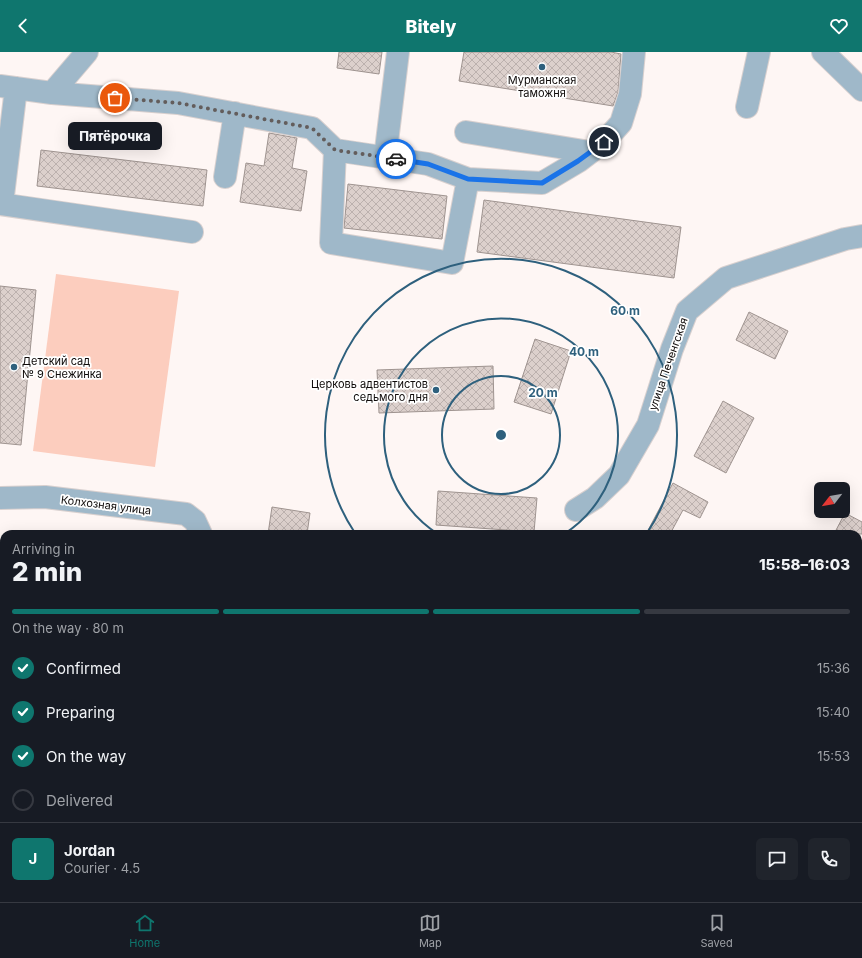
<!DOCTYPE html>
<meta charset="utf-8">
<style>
:root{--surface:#171b24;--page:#20242c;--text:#f1f3f6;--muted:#9ea1a6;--line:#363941;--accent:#0f766e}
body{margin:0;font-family:Inter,sans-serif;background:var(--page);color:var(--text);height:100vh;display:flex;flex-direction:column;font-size:15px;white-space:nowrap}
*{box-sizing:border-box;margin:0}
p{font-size:13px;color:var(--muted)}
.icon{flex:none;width:22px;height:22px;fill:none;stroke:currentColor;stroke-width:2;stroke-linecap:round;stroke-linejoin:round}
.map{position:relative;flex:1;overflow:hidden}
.panel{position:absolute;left:0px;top:478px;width:862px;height:372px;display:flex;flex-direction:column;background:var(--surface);border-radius:12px 12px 0 0;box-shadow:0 4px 16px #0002}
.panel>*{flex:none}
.needle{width:26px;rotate:239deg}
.controls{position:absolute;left:814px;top:430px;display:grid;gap:8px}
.controls a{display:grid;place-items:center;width:36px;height:36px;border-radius:6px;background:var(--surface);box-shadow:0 4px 16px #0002;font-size:20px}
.pin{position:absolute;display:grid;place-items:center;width:34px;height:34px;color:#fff;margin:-17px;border:2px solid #fff;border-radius:50%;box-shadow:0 1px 4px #0007}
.courier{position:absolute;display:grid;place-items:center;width:40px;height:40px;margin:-20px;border:3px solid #1a73e8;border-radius:50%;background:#fff;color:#222;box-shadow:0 1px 5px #0007}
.bubble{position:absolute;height:28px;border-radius:6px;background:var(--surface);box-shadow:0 4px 16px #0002;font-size:13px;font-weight:800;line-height:28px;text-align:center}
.summary em{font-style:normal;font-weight:800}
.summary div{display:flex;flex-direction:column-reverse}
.summary{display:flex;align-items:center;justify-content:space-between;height:68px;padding:0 12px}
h1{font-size:26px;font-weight:800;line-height:30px}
.bar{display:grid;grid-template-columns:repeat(4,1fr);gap:6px 4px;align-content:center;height:48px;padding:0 12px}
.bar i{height:5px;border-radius:3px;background:var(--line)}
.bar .selected{background:var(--accent)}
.bar p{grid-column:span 4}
.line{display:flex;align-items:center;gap:10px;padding:0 12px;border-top:1px solid var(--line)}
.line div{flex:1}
.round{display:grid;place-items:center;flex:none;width:42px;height:42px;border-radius:6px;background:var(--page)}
ol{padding:0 12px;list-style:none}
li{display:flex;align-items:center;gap:12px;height:44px}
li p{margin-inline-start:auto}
li .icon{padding:4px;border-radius:50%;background:var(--accent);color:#fff;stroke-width:4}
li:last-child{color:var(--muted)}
li i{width:22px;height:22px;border:2px solid var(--line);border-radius:50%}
header{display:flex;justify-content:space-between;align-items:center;height:52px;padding:0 12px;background:var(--accent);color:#fff;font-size:18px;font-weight:800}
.tabs{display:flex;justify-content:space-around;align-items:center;height:56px;border-top:1px solid var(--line);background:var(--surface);font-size:11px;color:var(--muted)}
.tabs a{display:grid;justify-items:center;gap:2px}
.tabs .selected{color:var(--accent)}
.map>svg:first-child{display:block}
.green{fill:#fccdbe}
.building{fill:url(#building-cross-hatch);stroke:#9f9490}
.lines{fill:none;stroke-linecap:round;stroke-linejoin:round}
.minor-casing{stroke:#d8d0cf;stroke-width:24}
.minor{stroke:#9fb8c9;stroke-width:22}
.done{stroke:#635d5c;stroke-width:4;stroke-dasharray:0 7.2}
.route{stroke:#1a73e8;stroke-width:5}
.ring{fill:none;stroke:#2e607d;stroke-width:2}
.poi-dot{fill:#2e607d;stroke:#fff;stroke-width:1.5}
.labels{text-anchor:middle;stroke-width:3.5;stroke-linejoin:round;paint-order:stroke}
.poi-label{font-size:11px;fill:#0f0b0a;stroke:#fff}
.street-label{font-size:11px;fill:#0f0b0a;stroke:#fff}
.centre{fill:#2e607d;stroke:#fff;stroke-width:2}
.ring-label{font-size:12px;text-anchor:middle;font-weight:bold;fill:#2e607d;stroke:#fff;stroke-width:3.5;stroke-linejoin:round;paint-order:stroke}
</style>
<header><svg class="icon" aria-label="back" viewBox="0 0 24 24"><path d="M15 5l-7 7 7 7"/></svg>Bitely<svg class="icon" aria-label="heart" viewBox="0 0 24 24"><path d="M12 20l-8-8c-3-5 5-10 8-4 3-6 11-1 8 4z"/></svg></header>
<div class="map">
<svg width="862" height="850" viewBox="0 0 862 850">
<defs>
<pattern id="building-cross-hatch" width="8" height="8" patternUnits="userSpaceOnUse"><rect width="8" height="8" fill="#dcd0cc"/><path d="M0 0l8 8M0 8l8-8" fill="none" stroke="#bcb1ae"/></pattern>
</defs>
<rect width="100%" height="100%" fill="#fef6f4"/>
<path class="green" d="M 56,222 L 179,239 L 155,415 L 33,399 Z"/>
<path class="building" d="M 339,0 L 382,0 L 379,22 L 337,16 Z
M 464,0 L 611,0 L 621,2 L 618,40 L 613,54 L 459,29 Z
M 269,81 L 297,86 L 292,116 L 307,119 L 301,159 L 240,150 L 246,111 L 264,114 Z
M 41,98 L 207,118 L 203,154 L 37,134 Z
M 348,132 L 447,144 L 442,187 L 344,176 Z
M 484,148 L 681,175 L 674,226 L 477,200 Z
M 0,234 L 36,238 L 21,393 L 0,391 Z
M 749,260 L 788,279 L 775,307 L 736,288 Z
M 535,287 L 571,299 L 551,362 L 514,350 Z
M 493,314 L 494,357 L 379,361 L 377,318 Z
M 723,349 L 754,366 L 726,421 L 694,404 Z
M 673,431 L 708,450 L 700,466 L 683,458 L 670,482 L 646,482 Z
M 438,439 L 537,446 L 534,480 L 436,473 Z
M 272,455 L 310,461 L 307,482 L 268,482 Z
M 845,461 L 862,470 L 862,482 L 834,482 Z"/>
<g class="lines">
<defs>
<path id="minor" d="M 823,0 L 862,38
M 0,34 L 52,41 L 178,51 L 312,76 L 335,98 L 428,112 L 468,127 L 542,131 L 579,109 L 604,90 L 621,71 L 630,42 L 634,0
M 52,41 L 87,0
M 747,55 L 759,0
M 466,80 L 590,100
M 335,98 L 331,191 L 452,211 L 468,127
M 385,106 L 398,0
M 225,125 L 235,61
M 0,152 L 192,180
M 2,152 L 16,36
M 0,446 L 45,445 L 186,462 L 195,469 L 201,482
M 576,458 L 595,446 L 619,423 L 648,373 L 672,297 L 687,259 L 726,226 L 845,187 L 862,184
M 858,645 L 862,631
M 118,850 L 120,846
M 266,850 L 266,846"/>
</defs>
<use href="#minor" class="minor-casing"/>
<use href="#minor" class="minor"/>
</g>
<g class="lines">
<path class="done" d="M 115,46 L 178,51 L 312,76 L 335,98 L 396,107"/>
<path class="route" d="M 396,107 L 428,112 L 468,127 L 542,131 L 578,109 L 604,90"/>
</g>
<g class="ring">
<circle cx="501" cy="383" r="59"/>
<path d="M438 482A117 117 0 1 1 564 482"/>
<path d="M355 481A176 176 0 1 1 647 481"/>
</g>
<g class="poi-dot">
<circle cx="542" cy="15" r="4"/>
<circle cx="14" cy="315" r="4"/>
<circle cx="436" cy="338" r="4"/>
</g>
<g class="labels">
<g class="poi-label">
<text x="542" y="32">Мурманская<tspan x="542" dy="13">таможня</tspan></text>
<text x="22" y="313" text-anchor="start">Детский сад<tspan x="22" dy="13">№ 9 Снежинка</tspan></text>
<text x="428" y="336" text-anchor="end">Церковь адвентистов<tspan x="428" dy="13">седьмого дня</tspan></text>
</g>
<g class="street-label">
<text transform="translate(668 312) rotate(-71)" y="4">улица Печенгская</text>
<text transform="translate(106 453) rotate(7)" y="4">Колхозная улица</text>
</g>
</g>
<circle cx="501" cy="383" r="6" class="centre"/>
<g class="ring-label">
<text x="625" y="263">60 m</text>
<text x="584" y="304">40 m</text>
<text x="543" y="345">20 m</text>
</g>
</svg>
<div class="controls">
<a><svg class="needle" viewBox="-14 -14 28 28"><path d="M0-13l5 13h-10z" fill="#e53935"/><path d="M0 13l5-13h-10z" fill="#9ea1a6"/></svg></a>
</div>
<div class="pin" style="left:115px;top:46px;background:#ea580c"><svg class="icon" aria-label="bag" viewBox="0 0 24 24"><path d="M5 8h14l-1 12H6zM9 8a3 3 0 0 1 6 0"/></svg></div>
<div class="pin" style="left:604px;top:90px;background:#1f2937"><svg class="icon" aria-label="home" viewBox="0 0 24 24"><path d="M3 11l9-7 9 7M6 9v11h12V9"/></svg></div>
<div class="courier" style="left:396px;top:107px"><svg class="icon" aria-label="car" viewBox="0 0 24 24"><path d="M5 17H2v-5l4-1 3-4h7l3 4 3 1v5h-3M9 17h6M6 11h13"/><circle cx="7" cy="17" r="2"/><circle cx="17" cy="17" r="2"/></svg></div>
<div class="bubble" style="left:68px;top:70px;width:94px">Пятёрочка</div>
<section class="panel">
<div class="summary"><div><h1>2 min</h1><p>Arriving in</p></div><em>15:58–16:03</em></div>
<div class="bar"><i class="selected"></i><i class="selected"></i><i class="selected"></i><i></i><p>On the way · 80 m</p></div>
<ol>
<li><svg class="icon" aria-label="check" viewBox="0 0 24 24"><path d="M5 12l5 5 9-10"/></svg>Confirmed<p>15:36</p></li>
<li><svg class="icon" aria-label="check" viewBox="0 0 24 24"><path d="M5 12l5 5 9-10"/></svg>Preparing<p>15:40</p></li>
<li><svg class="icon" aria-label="check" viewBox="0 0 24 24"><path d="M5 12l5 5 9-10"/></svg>On the way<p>15:53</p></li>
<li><i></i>Delivered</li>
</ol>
<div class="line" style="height:72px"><b class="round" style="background:var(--accent);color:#fff">J</b><div><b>Jordan</b><p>Courier · 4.5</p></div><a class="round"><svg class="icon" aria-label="chat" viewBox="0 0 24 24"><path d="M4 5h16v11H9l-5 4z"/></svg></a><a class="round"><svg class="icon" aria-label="phone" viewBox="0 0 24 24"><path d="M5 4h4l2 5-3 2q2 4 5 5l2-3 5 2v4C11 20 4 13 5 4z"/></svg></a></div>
</section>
</div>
<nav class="tabs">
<a class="selected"><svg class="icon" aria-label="home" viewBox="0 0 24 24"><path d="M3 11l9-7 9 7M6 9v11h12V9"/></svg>Home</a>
<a><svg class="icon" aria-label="map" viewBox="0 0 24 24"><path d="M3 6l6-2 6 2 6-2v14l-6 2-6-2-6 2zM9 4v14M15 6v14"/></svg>Map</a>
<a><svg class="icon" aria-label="saved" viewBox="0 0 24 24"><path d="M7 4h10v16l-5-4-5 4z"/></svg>Saved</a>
</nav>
